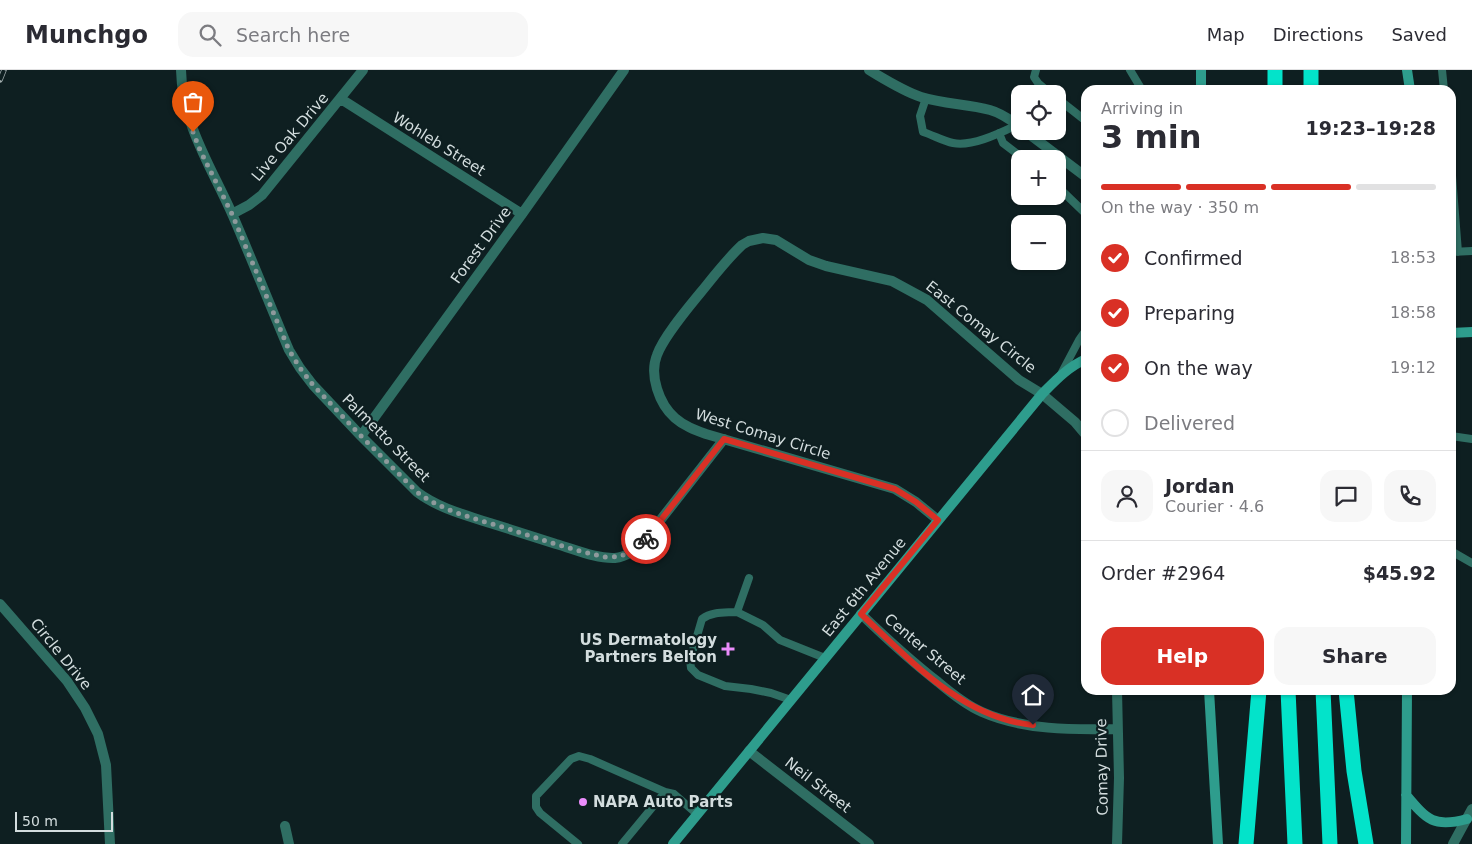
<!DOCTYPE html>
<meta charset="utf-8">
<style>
:root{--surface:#fff;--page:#f7f7f7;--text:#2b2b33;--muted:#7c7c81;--line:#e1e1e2;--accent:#d93025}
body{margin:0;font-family:"DejaVu Sans",sans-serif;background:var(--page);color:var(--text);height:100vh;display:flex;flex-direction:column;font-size:19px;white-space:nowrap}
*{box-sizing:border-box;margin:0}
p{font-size:16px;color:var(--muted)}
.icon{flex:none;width:28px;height:28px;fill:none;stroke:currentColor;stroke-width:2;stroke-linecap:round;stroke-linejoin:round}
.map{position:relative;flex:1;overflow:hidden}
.side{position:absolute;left:1081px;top:15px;width:375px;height:610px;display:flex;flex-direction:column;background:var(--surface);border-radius:15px;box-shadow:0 1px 4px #0004}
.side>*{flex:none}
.controls{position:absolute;left:1011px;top:15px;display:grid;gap:10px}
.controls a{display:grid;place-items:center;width:55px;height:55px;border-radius:10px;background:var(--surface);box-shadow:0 1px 4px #0004;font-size:25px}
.scale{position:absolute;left:15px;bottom:12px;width:98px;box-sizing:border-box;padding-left:5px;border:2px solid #d3ddde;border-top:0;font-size:14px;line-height:18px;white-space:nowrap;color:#d3ddde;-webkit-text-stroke:4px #0e1f21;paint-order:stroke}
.pin{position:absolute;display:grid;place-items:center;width:42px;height:42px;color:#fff;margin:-51px -21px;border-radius:50% 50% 50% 0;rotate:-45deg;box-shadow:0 0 5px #0007}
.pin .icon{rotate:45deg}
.courier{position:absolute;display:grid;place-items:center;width:50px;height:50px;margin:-25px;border:4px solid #d93025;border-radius:50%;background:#fff;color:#222;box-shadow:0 1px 6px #0007}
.head em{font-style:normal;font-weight:700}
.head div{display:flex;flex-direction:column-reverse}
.head{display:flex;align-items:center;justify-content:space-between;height:85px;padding:0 20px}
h1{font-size:32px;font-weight:700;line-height:38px}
.bar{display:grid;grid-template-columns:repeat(4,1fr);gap:8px 5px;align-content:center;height:60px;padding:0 20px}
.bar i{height:6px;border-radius:4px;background:var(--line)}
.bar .active{background:var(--accent)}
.bar p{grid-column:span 4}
.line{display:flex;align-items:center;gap:12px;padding:0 20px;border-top:1px solid var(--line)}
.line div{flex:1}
.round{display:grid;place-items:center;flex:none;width:52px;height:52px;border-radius:15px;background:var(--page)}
ol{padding:0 20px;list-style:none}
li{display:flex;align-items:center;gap:15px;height:55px}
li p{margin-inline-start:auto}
li .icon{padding:5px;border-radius:50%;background:var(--accent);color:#fff;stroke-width:4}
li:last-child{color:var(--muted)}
li i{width:28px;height:28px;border:2px solid var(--line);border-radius:50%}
.primary-button{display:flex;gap:10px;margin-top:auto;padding:10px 20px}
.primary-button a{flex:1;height:58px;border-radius:15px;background:var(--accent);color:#fff;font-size:20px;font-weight:700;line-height:58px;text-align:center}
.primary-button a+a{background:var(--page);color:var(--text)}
header{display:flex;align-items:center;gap:30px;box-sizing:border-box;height:70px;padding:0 25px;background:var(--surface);border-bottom:1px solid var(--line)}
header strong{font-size:24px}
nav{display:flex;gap:28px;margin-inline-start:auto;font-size:18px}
.search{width:350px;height:45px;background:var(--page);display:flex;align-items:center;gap:12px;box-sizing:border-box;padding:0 18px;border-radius:15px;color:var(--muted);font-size:19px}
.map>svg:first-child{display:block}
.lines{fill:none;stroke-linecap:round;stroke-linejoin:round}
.lane{stroke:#2f6e63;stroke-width:8}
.street{stroke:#2f6e63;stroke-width:10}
.secondary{stroke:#2e9d8d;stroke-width:10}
.highway{stroke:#03e3ca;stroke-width:15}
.rail-casing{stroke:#a1adae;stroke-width:5.5}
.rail{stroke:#0e1f21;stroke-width:4;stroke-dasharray:11;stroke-linecap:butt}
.done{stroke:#8e9a9c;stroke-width:5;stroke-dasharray:0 9}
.route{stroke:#d93025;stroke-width:6}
.poi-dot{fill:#eb8dfc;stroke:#0e1f21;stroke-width:2}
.labels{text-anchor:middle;stroke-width:4.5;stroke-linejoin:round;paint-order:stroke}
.street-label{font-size:15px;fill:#d3ddde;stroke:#0e1f21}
.poi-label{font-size:15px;font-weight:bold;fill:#d3ddde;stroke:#0e1f21;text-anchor:end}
</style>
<header>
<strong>Munchgo</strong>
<div class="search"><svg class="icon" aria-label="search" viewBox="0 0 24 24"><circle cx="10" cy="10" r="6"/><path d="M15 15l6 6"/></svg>Search here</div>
<nav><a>Map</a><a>Directions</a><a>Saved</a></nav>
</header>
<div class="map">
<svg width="1472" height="774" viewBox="0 0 1472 774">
<rect width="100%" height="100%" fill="#0e1f21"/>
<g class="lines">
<path class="lane" d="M 1036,0 L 1034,7 L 1038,13 L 1051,24
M 1130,0 L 1142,20
M 1442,0 L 1444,20
M 926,28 L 920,46 L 923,62 C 933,65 943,71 953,73 C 972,77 1000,63 1017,55
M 1058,29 L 1086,51
M 999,63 L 1003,73 L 1024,89
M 1451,93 L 1458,182
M 1058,117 L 1086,144
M 1451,182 L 1472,181
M 1061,304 L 1079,270 L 1086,260
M 1451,366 L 1472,369
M 1451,481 L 1472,493
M 749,508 L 737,542 L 763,555 L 780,570 L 825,588
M 737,542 C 725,543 713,541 702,549 L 690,590 L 691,598 L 698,605 L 725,616 L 751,619 L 771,623 L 791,630
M 578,774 L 540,743 L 536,737 L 536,726 L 571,689 L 579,686 L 590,689 L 665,722 L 674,724 L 697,744
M 622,774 L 665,722"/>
<path class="street" d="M 181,0 C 182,54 212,98 233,146 C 252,190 270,235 289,280 L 300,298 L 313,315 L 361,366 L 417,422 C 438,438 465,445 490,453 C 512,460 534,467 556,474 C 574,479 596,489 615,488 C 627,487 636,479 644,471 L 724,369
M 869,0 C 886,10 903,21 921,27 C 943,34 967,34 990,40 C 1001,43 1011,50 1020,57
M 341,29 L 522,144
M 1025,61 L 1086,107
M 232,144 L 249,135 L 262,125 L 363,0
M 361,366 L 522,144 L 624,0
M 938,450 L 916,432 L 895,419 L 706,364 C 695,360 684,356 675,348 C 659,334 649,305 657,285 C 664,266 688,238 701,222 C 714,206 727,189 742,175 L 749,171 L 763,168 L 776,170 L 809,190 L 826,196 L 892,211 L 927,230 L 1019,310 L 1042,324 L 1075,352 L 1086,365
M 0,534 L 67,611 L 85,638 L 98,664 L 106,695 L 110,774
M 861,544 C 886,568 911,591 938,612 C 951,623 966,635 982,642 C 1023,660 1072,660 1117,659
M 1117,620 L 1119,708 L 1117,774
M 749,681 L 869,774
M 285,756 L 289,774
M 1453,774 L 1472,739"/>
<path class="secondary" d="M 1407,0 L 1410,20
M 1201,20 L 1201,0
M 1451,263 L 1472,262
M 1209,620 L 1218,774
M 1406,725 C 1427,750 1434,758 1467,749
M 673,774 L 1042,324 C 1056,310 1068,297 1086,289
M 1406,774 L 1407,620"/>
<path class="highway" d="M 1275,0 L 1275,20
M 1311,0 L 1311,20
M 1288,620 L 1295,774
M 1323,620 L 1330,774
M 1346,620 L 1354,701 L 1366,774
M 1246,774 L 1259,620"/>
<defs>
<path id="rail" d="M 0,10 L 4,0"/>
</defs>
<use href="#rail" class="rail-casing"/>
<use href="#rail" class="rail"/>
</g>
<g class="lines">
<path class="done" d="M 193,62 L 200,80 L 232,144 L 289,280 L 300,298 L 313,315 L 361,366 L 417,422 C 442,441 476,449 506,458 C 539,469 572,480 605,487 C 623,488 634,482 646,469"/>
<path class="route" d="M 646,469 L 724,369 L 895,419 L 916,432 L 938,450 L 861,544 C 910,590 962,648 1033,655"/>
</g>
<g class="poi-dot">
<path d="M725.5 571.5h5v5h5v5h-5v5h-5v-5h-5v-5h5z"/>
<circle cx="583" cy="732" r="5"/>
</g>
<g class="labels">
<g class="street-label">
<text transform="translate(290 67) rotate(-50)" y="5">Live Oak Drive</text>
<text transform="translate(439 74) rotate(32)" y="5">Wohleb Street</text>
<text transform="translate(481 175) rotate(-54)" y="5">Forest Drive</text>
<text transform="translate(981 257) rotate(39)" y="5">East Comay Circle</text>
<text transform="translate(763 364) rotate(17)" y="5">West Comay Circle</text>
<text transform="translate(386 368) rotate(45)" y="5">Palmetto Street</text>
<text transform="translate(864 517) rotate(-51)" y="5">East 6th Avenue</text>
<text transform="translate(925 579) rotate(40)" y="5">Center Street</text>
<text transform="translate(61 584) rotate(51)" y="5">Circle Drive</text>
<text transform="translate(1102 697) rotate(-91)" y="5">Comay Drive</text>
<text transform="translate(818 715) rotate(38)" y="5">Neil Street</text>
</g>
<g class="poi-label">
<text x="717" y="575">US Dermatology<tspan x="717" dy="17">Partners Belton</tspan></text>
<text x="593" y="737" text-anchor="start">NAPA Auto Parts</text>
</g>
</g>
</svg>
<div class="controls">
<a><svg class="icon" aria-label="locate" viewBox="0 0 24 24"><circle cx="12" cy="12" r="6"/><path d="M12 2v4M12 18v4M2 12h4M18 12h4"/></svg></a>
<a>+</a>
<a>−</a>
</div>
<div class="scale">50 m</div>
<div class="pin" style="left:193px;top:62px;background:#ea580c"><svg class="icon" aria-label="bag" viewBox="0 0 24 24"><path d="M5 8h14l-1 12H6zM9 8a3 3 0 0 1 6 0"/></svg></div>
<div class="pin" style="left:1033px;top:655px;background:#1f2937"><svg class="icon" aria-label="home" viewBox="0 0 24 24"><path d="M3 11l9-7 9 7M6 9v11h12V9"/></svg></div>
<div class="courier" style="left:646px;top:469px"><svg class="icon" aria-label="bike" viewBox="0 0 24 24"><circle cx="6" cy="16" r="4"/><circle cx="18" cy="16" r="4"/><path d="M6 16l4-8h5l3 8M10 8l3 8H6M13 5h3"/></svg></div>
<section class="side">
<div class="head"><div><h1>3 min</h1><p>Arriving in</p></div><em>19:23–19:28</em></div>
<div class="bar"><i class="active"></i><i class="active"></i><i class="active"></i><i></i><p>On the way · 350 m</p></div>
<ol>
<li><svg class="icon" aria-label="check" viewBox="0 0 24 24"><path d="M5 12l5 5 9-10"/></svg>Confirmed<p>18:53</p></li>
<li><svg class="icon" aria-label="check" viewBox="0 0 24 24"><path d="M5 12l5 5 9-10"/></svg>Preparing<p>18:58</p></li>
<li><svg class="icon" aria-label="check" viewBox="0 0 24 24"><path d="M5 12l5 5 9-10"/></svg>On the way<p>19:12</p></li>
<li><i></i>Delivered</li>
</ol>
<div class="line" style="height:90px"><a class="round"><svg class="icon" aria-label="person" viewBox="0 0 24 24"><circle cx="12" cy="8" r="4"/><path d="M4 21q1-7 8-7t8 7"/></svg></a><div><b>Jordan</b><p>Courier · 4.6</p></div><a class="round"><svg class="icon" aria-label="chat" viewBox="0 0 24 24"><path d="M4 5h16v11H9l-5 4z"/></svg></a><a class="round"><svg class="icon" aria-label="phone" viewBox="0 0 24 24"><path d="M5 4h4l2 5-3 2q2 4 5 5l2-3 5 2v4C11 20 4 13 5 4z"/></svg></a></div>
<div class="line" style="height:65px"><div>Order #2964</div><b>$45.92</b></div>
<div class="primary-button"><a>Help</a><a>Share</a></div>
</section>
</div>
